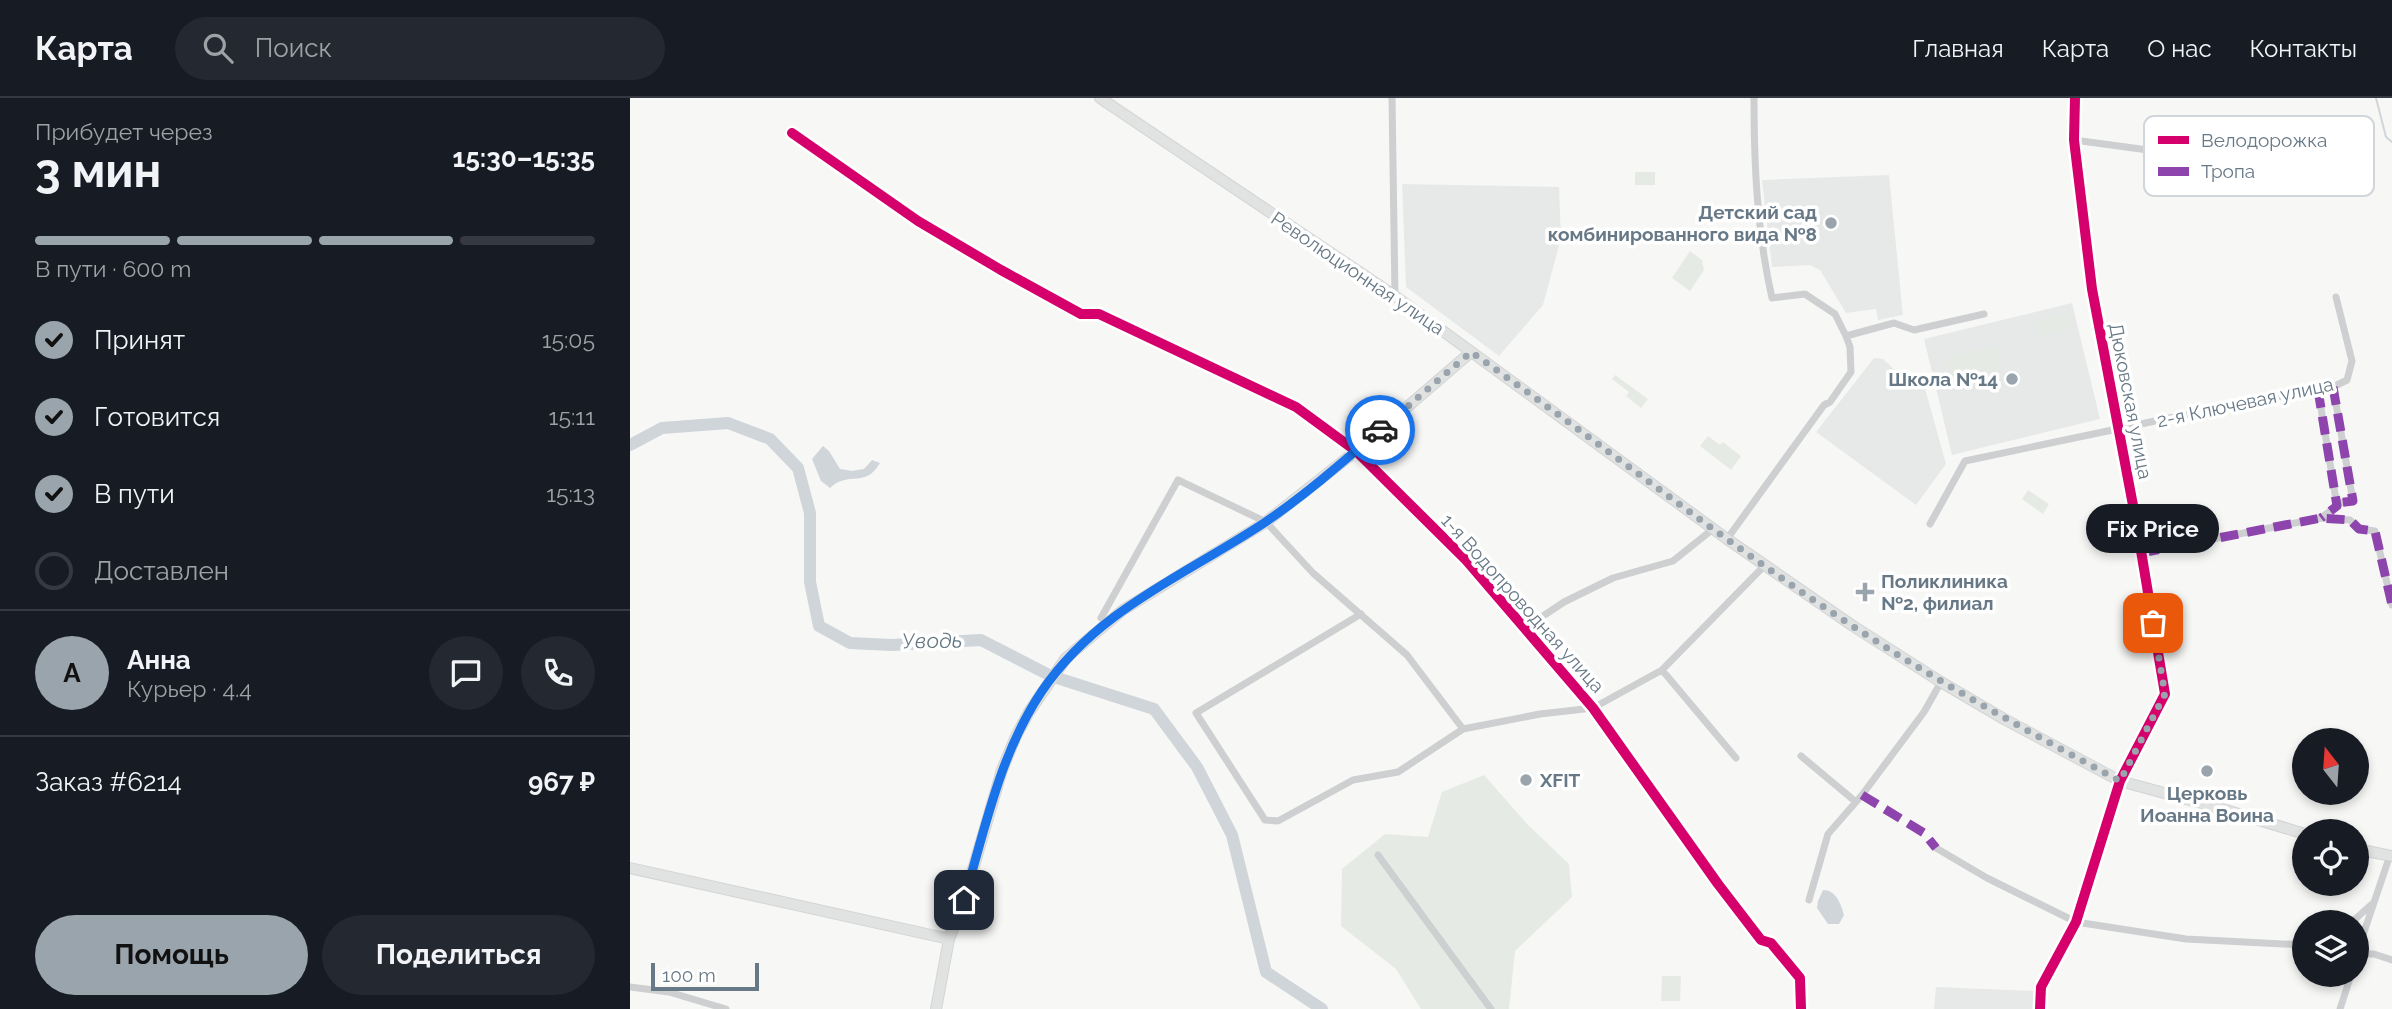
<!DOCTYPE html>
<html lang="ru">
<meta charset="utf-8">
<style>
:root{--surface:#171b24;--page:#242831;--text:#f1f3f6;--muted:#9ea1a6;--line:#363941;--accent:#99a4ad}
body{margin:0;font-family:Raleway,sans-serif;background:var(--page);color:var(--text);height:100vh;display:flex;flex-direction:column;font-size:26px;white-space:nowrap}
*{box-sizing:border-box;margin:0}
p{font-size:23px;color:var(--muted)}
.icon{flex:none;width:38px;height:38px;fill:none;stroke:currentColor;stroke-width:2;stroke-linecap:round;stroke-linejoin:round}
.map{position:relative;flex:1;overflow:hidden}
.details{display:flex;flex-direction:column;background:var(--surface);width:630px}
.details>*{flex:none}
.needle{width:46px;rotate:343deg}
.controls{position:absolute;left:1662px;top:630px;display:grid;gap:14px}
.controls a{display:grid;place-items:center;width:77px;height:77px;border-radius:50%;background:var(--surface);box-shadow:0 4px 10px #0003;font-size:35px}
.scale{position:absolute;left:21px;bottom:18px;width:108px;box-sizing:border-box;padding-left:7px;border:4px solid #677886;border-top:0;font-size:19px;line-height:24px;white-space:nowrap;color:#677886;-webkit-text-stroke:5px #fff;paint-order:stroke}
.pin{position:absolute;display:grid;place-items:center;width:60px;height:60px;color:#fff;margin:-30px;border-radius:14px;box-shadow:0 4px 10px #0006}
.courier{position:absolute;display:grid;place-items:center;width:70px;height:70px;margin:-35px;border:5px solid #1a73e8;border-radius:50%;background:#fff;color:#222;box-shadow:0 2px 9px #0007}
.bubble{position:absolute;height:49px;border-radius:24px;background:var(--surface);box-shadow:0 4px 10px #0003;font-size:23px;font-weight:700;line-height:49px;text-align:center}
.overview em{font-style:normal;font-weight:700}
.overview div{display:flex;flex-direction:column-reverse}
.overview{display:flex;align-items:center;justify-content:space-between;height:119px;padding:0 35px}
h1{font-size:46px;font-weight:700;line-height:52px}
.bar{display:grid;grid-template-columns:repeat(4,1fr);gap:10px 7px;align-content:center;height:84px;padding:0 35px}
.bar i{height:9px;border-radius:5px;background:var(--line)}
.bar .on{background:var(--accent)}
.bar p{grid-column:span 4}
.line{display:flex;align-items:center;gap:18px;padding:0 35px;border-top:2px solid var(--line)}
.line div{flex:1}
.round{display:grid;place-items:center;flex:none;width:74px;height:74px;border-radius:37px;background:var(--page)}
ol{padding:0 35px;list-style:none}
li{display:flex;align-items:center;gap:21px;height:77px}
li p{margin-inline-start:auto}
li .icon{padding:7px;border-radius:50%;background:var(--accent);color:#111;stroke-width:4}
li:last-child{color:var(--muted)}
li i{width:38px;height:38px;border:4px solid var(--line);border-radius:50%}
.primary-button{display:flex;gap:14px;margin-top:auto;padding:14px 35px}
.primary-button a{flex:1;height:80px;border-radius:42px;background:var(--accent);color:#111;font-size:28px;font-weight:700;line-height:80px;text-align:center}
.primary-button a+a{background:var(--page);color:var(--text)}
header{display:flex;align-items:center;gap:42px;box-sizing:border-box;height:98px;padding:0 35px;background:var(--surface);border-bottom:2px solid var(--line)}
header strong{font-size:33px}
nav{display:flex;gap:38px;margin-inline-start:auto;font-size:24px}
.search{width:490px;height:63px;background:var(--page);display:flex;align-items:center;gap:18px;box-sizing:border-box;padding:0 24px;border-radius:38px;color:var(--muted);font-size:26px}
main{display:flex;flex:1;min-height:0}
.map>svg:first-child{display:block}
.built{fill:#e7e9e9}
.green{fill:#e6eae4}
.water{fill:#cfd5d9}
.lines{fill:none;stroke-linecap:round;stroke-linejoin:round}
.stream{stroke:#cfd5d9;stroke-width:2}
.river{stroke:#cfd5d9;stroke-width:12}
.secondary-casing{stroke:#d3d4d5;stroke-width:12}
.street{stroke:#cdcfd0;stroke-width:7}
.secondary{stroke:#e1e2e2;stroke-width:10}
.quiet{stroke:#8e44ad;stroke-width:9;stroke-dasharray:18 9;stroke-linecap:butt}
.cycleway-casing{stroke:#fff;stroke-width:15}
.cycleway{stroke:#d6006c;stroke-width:10}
.done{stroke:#99a4ad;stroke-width:7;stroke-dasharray:0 12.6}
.route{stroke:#1a73e8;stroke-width:9}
.poi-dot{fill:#99a4ad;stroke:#fff;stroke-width:2.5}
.labels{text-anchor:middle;stroke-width:7;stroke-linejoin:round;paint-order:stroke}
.poi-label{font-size:19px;font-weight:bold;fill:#677886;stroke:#fff;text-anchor:end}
.street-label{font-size:19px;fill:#677886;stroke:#fff}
.water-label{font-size:21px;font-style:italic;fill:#637882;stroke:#fff}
.key{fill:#fff;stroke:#d1d6db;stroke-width:2}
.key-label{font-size:19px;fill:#677886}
</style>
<header>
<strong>Карта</strong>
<div class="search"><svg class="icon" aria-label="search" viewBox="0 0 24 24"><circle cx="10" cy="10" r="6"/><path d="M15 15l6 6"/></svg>Поиск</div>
<nav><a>Главная</a><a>Карта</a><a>О нас</a><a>Контакты</a></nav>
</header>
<main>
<section class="details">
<div class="overview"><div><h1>3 мин</h1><p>Прибудет через</p></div><em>15:30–15:35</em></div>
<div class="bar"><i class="on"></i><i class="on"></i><i class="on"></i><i></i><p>В пути · 600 m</p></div>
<ol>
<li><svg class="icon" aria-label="check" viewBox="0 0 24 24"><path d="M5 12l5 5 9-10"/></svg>Принят<p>15:05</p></li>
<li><svg class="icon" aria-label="check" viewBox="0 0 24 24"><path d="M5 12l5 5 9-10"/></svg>Готовится<p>15:11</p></li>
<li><svg class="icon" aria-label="check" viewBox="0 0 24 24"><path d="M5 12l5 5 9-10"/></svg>В пути<p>15:13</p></li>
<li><i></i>Доставлен</li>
</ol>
<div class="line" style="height:126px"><b class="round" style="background:var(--accent);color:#111">А</b><div><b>Анна</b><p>Курьер · 4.4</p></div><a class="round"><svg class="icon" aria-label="chat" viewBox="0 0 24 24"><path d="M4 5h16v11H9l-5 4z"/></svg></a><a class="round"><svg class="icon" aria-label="phone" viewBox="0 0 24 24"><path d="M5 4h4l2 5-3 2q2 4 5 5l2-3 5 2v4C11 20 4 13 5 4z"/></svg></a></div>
<div class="line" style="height:91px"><div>Заказ #6214</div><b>967 ₽</b></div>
<div class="primary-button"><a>Помощь</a><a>Поделиться</a></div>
</section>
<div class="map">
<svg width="1762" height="911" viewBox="0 0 1762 911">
<rect width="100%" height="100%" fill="#f7f7f6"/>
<path class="built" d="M 1259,77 L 1273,217 L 1248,222 L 1246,211 L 1216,215 L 1190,172 L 1180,167 L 1142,169 L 1132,82 Z
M 772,86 L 929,89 L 931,140 L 913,207 L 869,258 L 776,189 Z
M 1442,205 L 1470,321 L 1322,357 L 1294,241 Z
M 1244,260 L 1253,261 L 1266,273 L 1291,276 L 1316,366 L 1286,407 L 1186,334 Z
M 1306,889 L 1404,893 L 1403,911 L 1304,911 Z"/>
<path class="green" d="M 1005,74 L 1025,74 L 1025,87 L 1005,87 Z
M 1060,153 L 1072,162 L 1074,172 L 1060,193 L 1042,180 Z
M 1436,216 L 1440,231 L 1409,239 L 1405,224 Z
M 1368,247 L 1373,270 L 1321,282 L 1316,259 Z
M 985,277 L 1018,301 L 1011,310 L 996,298 L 999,294 L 982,281 Z
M 1078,338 L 1090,347 L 1093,344 L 1111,358 L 1101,372 L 1070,348 Z
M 1398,392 L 1419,406 L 1413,416 L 1392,401 Z
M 854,677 L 897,726 L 939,766 L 942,799 L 885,853 L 879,911 L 791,911 L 766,871 L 711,828 L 712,771 L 755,736 L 798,739 L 812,694 Z
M 1032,878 L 1051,878 L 1050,903 L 1031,903 Z"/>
<path class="water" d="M 193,348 L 199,353 L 210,371 L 222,373 L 234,371 L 242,362 L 250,365 C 235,391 219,372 200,390 L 191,383 L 182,361 Z
M 1193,792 C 1206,792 1211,806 1214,817 L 1209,826 L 1198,826 L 1187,810 L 1188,803 Z"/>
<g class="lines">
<path class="stream" d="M 1746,0 L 1756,39 L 1762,44"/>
<path class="river" d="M 0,347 L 32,330 L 98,325 L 140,341 L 168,370 L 180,415 L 180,484 L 189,528 L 220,545 L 261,547 L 351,542 L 421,578 L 524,611 L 567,669 L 602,737 L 636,874 L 692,911"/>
<defs>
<path id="secondary" d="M 470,0 L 765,198 L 1097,441 L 1223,528 L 1311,584 L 1374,621 L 1490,683 L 1589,710 L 1675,736
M 1445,0 L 1444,42 L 1462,191 L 1506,423 L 1535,596 L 1490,683
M 1727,751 L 1762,758
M 0,770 L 319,841
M 306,911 L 319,841 L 334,802 L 372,672 L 386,638 L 399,614 L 436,560 L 493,512 L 636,424 L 726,353 L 841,254"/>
</defs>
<use href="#secondary" class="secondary-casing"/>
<path class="street" d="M 762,0 L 765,198
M 162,35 L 288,123 L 371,172 L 451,216 L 469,216 L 666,309 L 726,353 L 836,462 L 963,610 L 1088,786 L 1131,842 L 1141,845 L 1170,880 L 1171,911
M 1444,42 L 1629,67 L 1636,80 L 1707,89
M 1216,238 L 1264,225 L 1284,232 L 1354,216
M 1703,289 L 1723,403 L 1707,405
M 1688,292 L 1707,408 L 1692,419
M 1300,426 L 1335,363 L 1606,306 L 1703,289 L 1717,282 L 1722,263 L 1706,199
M 1097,441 L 1194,307 L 1200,304 L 1221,274 L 1220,249 L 1216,238 L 1205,216 L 1175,196 L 1142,200 C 1127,134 1124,67 1124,0
M 1511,455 L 1691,420 L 1720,422 L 1729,431 L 1745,433 L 1762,507
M 731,516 L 566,615 L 635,722 L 648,723 L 723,682 L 768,674 L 833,631 L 910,616 L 963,610 L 1032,572 L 1135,467
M 471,520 L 548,382 L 636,424 L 683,475 L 777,557 L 833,631
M 895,530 L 934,504 L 983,480 L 1043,463 L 1083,431
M 1032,572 L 1106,660
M 1171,658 L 1226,704
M 1306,750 L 1357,780 L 1446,824 L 1556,841 L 1675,847
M 748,757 L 861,911
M 1179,802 L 1198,736 L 1232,697 L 1294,614 L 1311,584
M 1722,824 L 1742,806
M 1727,855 L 1760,757
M 1727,856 L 1744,856 L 1762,862
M 0,889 L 39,894 L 96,911
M 1410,911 L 1411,889 L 1446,824 L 1490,683
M 1710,911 L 1721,877"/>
<use href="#secondary" class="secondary"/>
<path class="quiet" d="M 1703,289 L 1723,403 L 1707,405
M 1688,292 L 1707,408 L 1691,420
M 1511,455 L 1691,420 L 1720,422 L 1729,431 L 1745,433 L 1762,507
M 1232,697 L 1294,735 L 1306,750"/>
<defs>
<path id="cycleway" d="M 162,35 L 288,123 L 371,172 L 451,216 L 469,216 L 666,309 L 726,353 L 836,462 L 963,610 L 1088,786 L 1131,842 L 1141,845 L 1170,880 L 1171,911
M 1410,911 L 1411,889 L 1446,824 L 1490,683 L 1535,596 L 1506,423 L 1462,191 L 1444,42 L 1445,0"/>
</defs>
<use href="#cycleway" class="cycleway-casing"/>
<use href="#cycleway" class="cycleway"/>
</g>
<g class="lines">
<path class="done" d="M 750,332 L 841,254 C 970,344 1092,443 1224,529 C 1310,585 1399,634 1490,683 L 1535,596 L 1523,525"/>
<path class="route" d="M 334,802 C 355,731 370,655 412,593 C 468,511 554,478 634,425 C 674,398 713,364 750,332"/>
</g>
<g class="poi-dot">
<circle cx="1201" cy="125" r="7"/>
<circle cx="1382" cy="281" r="7"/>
<path d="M1231.5 483.5h7v7h7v7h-7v7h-7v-7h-7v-7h7z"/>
<circle cx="1577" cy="673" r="7"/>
<circle cx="896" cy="682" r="7"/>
</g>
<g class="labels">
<g class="poi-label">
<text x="1187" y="121">Детский сад<tspan x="1187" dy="22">комбинированного вида №8</tspan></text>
<text x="1368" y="288">Школа №14</text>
<text x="1251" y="490" text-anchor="start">Поликлиника<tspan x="1251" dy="22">№2, филиал</tspan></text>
<text x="910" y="689" text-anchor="start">XFIT</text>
<text x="1577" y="702" text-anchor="middle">Церковь<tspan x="1577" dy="22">Иоанна Воина</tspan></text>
</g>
<g class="street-label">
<text transform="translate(728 175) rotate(34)" y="7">Революционная улица</text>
<text transform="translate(1501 303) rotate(79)" y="7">Дюковская улица</text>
<text transform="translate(1615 304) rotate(-12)" y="7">2-я Ключевая улица</text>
<text transform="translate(893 505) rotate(48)" y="7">1-я Водопроводная улица</text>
</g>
<g class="water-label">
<text transform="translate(302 543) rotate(-1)" y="7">Уводь</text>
</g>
</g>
<rect x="1514" y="18" width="230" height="80" rx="10" class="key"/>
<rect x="1528" y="38" width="31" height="8" fill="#d6006c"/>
<rect x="1528" y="69" width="31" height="9" fill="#8e44ad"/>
<g class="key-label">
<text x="1571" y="49">Велодорожка</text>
<text x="1571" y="80">Тропа</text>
</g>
</svg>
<div class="controls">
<a><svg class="needle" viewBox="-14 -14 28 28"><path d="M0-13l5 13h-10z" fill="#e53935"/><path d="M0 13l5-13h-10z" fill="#9ea1a6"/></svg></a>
<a><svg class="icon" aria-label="locate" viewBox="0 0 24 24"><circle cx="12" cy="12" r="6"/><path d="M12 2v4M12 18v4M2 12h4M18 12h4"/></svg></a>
<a><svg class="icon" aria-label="layers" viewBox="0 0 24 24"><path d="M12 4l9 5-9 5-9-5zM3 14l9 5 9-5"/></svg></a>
</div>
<div class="scale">100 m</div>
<div class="pin" style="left:1523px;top:525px;background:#ea580c"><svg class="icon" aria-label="bag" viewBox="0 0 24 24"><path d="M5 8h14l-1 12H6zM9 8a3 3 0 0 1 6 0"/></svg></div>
<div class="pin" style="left:334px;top:802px;background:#1f2937"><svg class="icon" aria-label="home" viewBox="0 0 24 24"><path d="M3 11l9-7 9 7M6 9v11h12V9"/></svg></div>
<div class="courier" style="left:750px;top:332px"><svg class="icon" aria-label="car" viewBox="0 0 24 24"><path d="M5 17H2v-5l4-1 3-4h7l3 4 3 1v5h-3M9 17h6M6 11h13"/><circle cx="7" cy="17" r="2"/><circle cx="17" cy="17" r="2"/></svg></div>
<div class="bubble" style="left:1456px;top:406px;width:133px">Fix Price</div>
</div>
</main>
